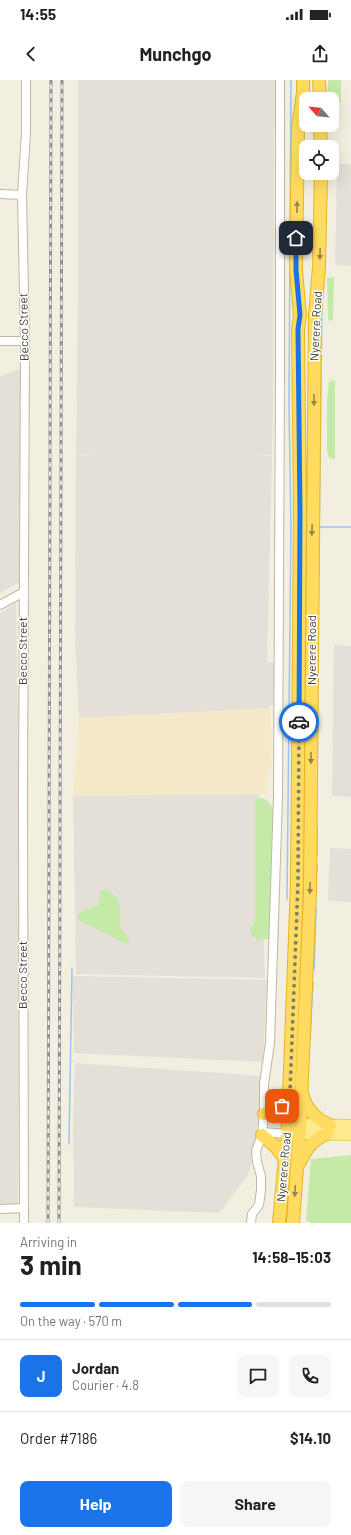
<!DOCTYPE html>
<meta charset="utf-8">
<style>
:root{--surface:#fff;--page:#f6f6f6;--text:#222;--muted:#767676;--line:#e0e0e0;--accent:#1a73e8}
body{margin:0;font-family:Barlow,sans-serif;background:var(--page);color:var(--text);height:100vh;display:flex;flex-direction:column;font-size:15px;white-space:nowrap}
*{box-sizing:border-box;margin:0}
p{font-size:13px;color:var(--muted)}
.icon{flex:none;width:22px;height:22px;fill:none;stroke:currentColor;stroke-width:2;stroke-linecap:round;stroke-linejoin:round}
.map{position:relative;height:1143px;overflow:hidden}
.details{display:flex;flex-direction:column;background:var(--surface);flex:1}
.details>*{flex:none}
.needle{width:26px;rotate:297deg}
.fabs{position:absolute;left:299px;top:12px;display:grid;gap:8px}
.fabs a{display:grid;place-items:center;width:40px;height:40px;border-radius:8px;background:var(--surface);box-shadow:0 4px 16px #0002;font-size:20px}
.pin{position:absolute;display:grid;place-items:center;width:34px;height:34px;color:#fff;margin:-17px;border-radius:8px;box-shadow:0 2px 6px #0006}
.courier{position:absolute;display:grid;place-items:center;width:40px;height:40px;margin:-20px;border:3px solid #1a73e8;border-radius:50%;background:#fff;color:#222;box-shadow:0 1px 5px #0007}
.headline em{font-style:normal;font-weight:700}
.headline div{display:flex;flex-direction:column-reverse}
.headline{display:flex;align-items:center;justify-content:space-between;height:68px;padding:0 20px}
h1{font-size:26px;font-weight:700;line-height:30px}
.bar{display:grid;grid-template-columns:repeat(4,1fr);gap:6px 4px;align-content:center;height:48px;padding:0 20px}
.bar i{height:5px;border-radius:3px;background:var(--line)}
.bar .on{background:var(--accent)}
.bar p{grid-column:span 4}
.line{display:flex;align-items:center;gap:10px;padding:0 20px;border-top:1px solid var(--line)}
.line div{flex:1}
.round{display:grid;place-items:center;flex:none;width:42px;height:42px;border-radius:8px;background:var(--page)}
.action{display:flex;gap:8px;margin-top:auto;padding:8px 20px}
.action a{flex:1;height:46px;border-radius:8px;background:var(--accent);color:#fff;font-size:16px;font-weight:700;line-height:46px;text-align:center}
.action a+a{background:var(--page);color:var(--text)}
.status{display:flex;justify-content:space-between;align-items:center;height:28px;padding:0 20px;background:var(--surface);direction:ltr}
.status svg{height:11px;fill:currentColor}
header{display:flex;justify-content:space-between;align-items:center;height:52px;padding:0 20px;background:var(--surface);font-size:18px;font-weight:700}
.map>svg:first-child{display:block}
.commercial{fill:#f6e9ca}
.industrial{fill:#e4dfd7}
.green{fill:#c4eaa7}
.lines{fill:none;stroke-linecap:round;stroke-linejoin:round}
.stream{stroke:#99c4f4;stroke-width:1.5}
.minor-casing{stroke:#beb8a4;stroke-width:10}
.major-casing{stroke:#eace57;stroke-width:12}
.highway-casing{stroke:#e6b527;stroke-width:14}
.minor{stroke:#fff;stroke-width:8}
.major{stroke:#ffeb8e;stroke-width:10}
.highway{stroke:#ffdc60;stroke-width:12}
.rail-casing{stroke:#939393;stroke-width:3}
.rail{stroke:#fff;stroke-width:1.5;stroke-dasharray:4.5;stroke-linecap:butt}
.oneway{fill:#988647}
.done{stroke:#817d6f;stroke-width:4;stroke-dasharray:0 7.2}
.route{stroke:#1a73e8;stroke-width:5}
.labels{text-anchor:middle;stroke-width:3;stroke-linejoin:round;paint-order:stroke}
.street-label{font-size:12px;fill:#443f32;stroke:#fff}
</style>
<div class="status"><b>14:55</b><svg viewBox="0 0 49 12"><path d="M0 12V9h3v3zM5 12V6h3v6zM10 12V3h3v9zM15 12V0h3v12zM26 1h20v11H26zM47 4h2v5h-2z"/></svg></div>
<header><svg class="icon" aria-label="back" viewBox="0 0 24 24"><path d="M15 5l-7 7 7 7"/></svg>Munchgo<svg class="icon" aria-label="share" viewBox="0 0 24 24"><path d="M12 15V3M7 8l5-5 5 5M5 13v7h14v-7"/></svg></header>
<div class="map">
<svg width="351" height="1143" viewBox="0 0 351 1143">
<rect width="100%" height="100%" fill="#f2efe1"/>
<path class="commercial" d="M 270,628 L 272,690 L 267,690 L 267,714 L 73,716 L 79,638 Z"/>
<path class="industrial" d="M 78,0 L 276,0 L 274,63 L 273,325 L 272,375 L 257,376 L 272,376 L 267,582 L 277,583 L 278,625 L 271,625 L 270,628 L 79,638 L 75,555 L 76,375 L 101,375 L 76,374 L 78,219 Z
M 337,84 L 351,84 L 351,186 L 335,185 Z
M 21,289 L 19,502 L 0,513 L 0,296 Z
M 16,523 L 19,697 L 18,1123 L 0,1124 L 0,534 Z
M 334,565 L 351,566 L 351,717 L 332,716 Z
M 259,714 L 265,898 L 76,894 L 73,716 Z
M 330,768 L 351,769 L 351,822 L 328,821 Z
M 72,896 L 267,900 L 263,982 L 74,973 Z
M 75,983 L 262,996 L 257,1053 L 250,1088 L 247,1097 L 219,1133 L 74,1127 L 73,1041 Z"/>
<path class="green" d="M 328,0 L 341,0 L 341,22 L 332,23 L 332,19 L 328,19 Z
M 334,197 L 333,241 L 328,240 L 327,198 Z
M 335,300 L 335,379 L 332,379 L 329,377 L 327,371 L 327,319 L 329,302 Z
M 262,718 L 267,720 L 275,731 L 279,858 L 257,860 L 252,855 L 250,849 L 255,841 L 255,719 Z
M 107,809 L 119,821 L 121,850 L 129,858 L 127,864 L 77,839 C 82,827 87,829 98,827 L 101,811 Z
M 351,1075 L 351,1143 L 311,1143 L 306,1140 L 311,1079 Z"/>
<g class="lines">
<path class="stream" d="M 319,447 L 351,447
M 318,533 L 322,225
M 317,747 L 317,775
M 316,809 L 317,785
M 287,819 L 291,449 L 289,325 L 291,0
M 314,890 L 316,829
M 310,960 L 313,902
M 69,1064 L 72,888"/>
<defs>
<path id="minor" d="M 0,114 L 22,115
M 0,261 L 25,261
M 0,525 L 24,512
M 263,1052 L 288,1054
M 0,1129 L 24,1128
M 24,1143 L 23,716 L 25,261 L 22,115 L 26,52 L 26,0
M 251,1143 L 252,1134 L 259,1125 L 261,1110 L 261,1096 L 257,1082 L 256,1071 L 262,1055 L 264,1034 L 264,1004 L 270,963 L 278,716 L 280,294 L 280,0"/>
<path id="major" d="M 292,1044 L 351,1045
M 293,1054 L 351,1055"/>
<path id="highway" d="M 319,0 L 320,19
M 320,45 L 321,67
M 303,1016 C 306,1029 317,1040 330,1045
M 264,1034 L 282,1026 L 289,1014
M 262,1055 L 276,1067 L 285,1079
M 300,1082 C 306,1069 313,1059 327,1054
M 279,1143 L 288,1044 L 297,802 L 300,433 L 298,249 L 300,235 L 296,190 L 298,47 L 303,13 L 303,0
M 293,1143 L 300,1045 L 310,813 L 315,235 L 319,187 L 321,93"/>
</defs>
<use href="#minor" class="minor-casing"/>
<use href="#major" class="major-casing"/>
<use href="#highway" class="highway-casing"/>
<use href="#minor" class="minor"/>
<use href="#major" class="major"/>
<use href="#highway" class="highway"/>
<defs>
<path id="rail" d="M 48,1143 L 51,0
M 59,1143 L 62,0"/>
</defs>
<use href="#rail" class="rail-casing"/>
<use href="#rail" class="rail"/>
</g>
<defs><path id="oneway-solid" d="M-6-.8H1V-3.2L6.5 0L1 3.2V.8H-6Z"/></defs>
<g class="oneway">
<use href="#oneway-solid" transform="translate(297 127) rotate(-89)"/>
<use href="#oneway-solid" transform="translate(320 174) rotate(91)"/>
<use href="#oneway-solid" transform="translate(314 320) rotate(90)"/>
<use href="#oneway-solid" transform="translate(312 450) rotate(91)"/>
<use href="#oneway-solid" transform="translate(311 678) rotate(90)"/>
<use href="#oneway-solid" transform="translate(310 808) rotate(91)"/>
<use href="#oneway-solid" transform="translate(295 1111) rotate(94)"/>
</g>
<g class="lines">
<path class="done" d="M 282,1026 L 290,1012 L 298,802 L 299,642"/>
<path class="route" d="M 296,158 L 296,190 L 300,235 L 298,249 L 300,433 L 299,642"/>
</g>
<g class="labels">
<g class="street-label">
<text transform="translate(316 246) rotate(-87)" y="4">Nyerere Road</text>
<text transform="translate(24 247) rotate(-91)" y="4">Becco Street</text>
<text transform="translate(312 570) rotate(-90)" y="4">Nyerere Road</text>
<text transform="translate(23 571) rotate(-90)" y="4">Becco Street</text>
<text transform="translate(23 895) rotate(-90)" y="4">Becco Street</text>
<text transform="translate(284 1087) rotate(-85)" y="4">Nyerere Road</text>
</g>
</g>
</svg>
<div class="fabs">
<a><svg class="needle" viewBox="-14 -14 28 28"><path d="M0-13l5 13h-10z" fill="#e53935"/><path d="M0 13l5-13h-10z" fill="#767676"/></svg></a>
<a><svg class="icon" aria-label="locate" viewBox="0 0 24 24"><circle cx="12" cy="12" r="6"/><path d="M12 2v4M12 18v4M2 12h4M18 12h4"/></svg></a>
</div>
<div class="pin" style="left:282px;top:1026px;background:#ea580c"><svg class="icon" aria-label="bag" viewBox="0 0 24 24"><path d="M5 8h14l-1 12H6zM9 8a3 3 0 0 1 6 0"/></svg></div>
<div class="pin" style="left:296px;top:158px;background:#1f2937"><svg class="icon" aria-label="home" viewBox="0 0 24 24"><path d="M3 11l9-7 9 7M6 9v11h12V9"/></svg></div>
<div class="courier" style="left:299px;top:642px"><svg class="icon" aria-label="car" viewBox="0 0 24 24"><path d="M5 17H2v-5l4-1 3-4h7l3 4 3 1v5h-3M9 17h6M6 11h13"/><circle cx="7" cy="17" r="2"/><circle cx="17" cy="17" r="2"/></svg></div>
</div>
<section class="details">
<div class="headline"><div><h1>3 min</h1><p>Arriving in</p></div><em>14:58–15:03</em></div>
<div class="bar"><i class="on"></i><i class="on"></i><i class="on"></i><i></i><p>On the way · 570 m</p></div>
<div class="line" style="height:72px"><b class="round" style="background:var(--accent);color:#fff">J</b><div><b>Jordan</b><p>Courier · 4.8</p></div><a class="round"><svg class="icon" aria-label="chat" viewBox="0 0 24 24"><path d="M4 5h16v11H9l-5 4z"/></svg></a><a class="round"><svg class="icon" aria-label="phone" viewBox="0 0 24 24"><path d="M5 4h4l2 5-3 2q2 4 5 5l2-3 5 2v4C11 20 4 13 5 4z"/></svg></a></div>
<div class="line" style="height:52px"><div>Order #7186</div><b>$14.10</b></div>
<div class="action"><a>Help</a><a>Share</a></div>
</section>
